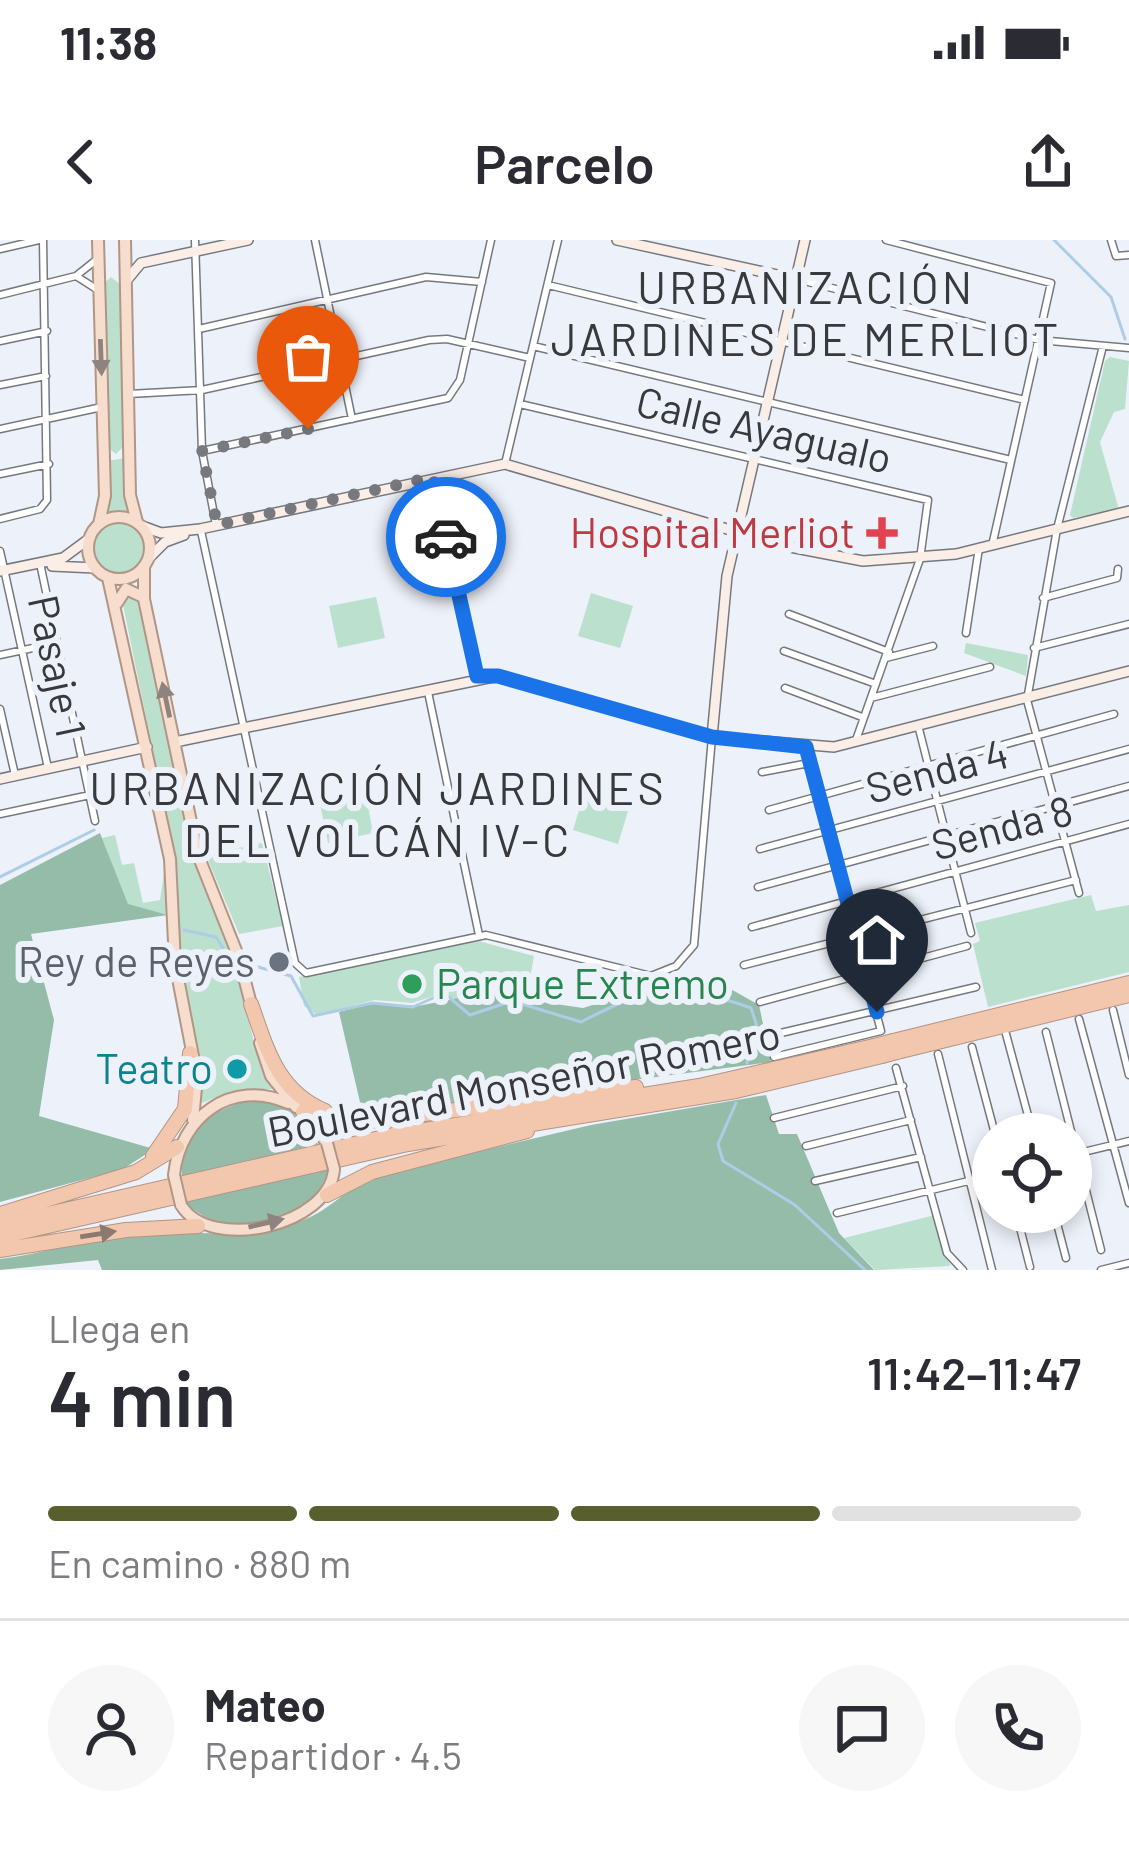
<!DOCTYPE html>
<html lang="es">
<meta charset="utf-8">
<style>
:root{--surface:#fff;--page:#f7f7f7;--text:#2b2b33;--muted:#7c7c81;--line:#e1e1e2;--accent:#595e2d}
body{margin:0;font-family:Barlow,sans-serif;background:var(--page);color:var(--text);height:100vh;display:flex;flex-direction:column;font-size:45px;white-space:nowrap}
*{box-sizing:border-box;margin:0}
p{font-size:39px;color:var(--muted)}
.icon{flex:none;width:66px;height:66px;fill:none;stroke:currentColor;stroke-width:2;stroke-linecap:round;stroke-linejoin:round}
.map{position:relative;height:1030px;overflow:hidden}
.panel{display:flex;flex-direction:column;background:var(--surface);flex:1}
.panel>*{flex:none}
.tools{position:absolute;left:972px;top:873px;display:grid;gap:24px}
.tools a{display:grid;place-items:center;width:120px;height:120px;border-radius:50%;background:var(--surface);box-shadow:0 6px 18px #0003;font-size:60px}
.pin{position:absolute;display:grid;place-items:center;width:102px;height:102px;color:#fff;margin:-123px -51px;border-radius:50% 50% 50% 0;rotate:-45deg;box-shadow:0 0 12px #0007}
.pin .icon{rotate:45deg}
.courier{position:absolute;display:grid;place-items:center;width:120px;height:120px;margin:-60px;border:9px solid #1a73e8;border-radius:50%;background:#fff;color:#222;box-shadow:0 3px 15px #0007}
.summary em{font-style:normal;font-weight:600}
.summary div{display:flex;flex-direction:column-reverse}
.summary{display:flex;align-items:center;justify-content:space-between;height:204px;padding:0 48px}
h1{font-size:78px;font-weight:600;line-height:90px}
.bar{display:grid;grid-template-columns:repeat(4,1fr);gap:18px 12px;align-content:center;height:144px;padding:0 48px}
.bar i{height:15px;border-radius:9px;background:var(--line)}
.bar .selected{background:var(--accent)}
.bar p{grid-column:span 4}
.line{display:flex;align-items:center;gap:30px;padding:0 48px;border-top:3px solid var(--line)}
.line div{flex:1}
.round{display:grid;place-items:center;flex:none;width:126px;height:126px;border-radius:63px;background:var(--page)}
.status{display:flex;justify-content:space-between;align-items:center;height:84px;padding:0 60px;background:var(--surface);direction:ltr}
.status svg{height:33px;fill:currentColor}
header{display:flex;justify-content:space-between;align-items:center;height:156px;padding:0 48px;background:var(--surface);font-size:54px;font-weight:600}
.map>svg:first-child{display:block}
.green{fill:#bce0ce}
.forest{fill:#95bca8}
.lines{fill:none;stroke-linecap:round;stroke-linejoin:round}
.stream{stroke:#adcde7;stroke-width:3}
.street-casing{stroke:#75787e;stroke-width:9}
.secondary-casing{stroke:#75787e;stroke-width:12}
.primary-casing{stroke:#b19585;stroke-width:14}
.highway-casing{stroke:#b19585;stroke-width:16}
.street{stroke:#fff;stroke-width:6}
.secondary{stroke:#fbeee6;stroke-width:9}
.primary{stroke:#f7ddce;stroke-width:10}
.highway{stroke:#f2c7ad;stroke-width:14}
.primary-bridge-casing{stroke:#b19585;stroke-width:14;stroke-linecap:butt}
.highway-bridge-casing{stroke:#b19585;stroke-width:16;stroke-linecap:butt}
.primary-bridge{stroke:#f7ddce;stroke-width:10}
.highway-bridge{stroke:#f2c7ad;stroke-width:14}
.oneway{fill:#8e837e}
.oneway2{fill:#8c796f}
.done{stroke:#77797e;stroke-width:12;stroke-dasharray:0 21.6}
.route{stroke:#1a73e8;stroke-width:15}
.health-dot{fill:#e0444e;stroke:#edf1f9;stroke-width:4.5}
.worship-dot{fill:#6b7280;stroke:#edf1f9;stroke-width:4.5}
.leisure-dot{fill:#2e9e5b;stroke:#edf1f9;stroke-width:4.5}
.culture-dot{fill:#0f9aa8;stroke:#edf1f9;stroke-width:4.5}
.labels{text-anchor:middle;stroke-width:12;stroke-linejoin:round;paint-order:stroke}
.street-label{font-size:42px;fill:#38393c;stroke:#edf1f9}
.health-label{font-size:42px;fill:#be3a42;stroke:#edf1f9;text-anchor:end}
.worship-label{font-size:42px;fill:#5b616d;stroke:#edf1f9;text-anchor:end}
.leisure-label{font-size:42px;fill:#27864d;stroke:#edf1f9;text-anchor:start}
.culture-label{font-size:42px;fill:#0d838f;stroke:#edf1f9;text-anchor:end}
.neighbourhood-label{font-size:45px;letter-spacing:3px;fill:#38393c;stroke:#edf1f9}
</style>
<div class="status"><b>11:38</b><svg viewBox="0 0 49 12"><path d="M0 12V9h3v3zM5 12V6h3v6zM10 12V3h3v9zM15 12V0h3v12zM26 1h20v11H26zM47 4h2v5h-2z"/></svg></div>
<header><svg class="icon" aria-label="back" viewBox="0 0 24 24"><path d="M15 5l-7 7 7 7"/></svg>Parcelo<svg class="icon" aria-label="share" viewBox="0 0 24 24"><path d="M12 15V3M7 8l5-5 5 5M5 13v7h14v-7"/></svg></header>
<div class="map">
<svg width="1129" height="1030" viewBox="0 0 1129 1030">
<rect width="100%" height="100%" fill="#edf1f9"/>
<path class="green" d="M 111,37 L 122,46 L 125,205 L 116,214 L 109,209 L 102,45 Z
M 1110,117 L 1129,121 L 1125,169 L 1114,172 L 1100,202 L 1119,270 L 1073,278 L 1070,275 L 1105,121 Z
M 125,218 L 131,275 L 103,279 L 107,221 Z
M93 308a26 26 0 1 1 52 0a26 26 0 1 1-52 0Z
M 136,352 L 193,614 L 237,730 L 255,807 L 275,849 L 232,851 L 202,863 L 200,828 L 179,720 L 174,614 L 121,355 Z
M 591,353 L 633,366 L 620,408 L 578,396 Z
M 376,357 L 385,398 L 338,408 L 329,366 Z
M 966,403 L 1028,415 L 1026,436 L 964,413 Z
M 586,547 L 631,561 L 618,604 L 573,590 Z
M 365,549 L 373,593 L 328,603 L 319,559 Z
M 115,595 L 122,625 L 134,623 L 143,663 L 160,660 L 166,618 L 168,675 L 128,665 L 102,598 Z
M 262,603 L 283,686 L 239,694 L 206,615 Z
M 1091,655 L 1096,671 L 1129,665 L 1129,732 L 988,767 L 973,704 L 980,701 L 975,683 Z
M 478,701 L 534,716 L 528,750 L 466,766 L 443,753 L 412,763 L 374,760 L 317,775 L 304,766 L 299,737 Z
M 935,975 L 950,1026 L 875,1030 L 844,998 Z"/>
<path class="forest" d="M 100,593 L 128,664 L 168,675 L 31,694 L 54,780 L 39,876 L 154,909 L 123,929 L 0,962 L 0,645 Z
M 675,739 L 727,747 L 759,765 L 771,822 L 363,875 L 339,772 L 374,763 L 418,766 L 519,746 L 528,760 L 583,768 Z
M 766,855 L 779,894 L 797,894 L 839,993 L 874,1030 L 102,1030 L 98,1020 L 0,1030 L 0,1019 C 43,1014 85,999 128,995 C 192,988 239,1002 303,980 C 329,971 348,947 374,936 L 591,885 Z
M 255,859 C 290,866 302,873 318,904 L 182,936 C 180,888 212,869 255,859 Z
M 329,926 C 318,977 266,981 222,988 L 188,966 L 188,960 Z"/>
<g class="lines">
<path class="stream" d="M 1054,0 L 1111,57 L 1125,99
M 0,637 L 94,590
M 184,690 L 216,697 L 223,708
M 258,727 L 291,736 L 313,776 L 372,763 L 413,767 L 444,753 L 470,775 L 512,761 L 581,782 C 653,745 673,740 751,768 L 757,786 L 747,823
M 736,863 L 718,904 L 723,921 L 795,965 L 865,1030"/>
<defs>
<path id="street" d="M 195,0 L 202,211 L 216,285
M 315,0 L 352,179
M 886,0 L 1051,43 L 992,306
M 1111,0 L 1116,16 L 1129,15
M 0,9 L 39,0
M 76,36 L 98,50
M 796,39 L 1039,100 L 1129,108
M 548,45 L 1025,160
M 0,55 L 76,36 L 96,20
M 199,89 L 426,37 L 482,42
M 0,101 L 47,91
M 533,106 L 1011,220
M 0,145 L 46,136
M 129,154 L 202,150 L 429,100 L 447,99 L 530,118
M 520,164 L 928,260 L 920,319 L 856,500
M 0,189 L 102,167
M 202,211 L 448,158 L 460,140 L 491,0
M 505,224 L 558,0
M 0,234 L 49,224
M 434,241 L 477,437
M 0,279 L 40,269 L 47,260 L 43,0
M 201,291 L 295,723 L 306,733 L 486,695 L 651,736 L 676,726 L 694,705 L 712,497
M 0,311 L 48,528
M 41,328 L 95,581
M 1043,358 L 1117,338 L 1118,329
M 789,374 L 889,412
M 966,393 L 979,308
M 1034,408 L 1129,384
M 784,411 L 876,444
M 0,415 L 56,403
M 886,418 L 933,406
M 785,448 L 862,477
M 428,452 L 479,695
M 871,458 L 990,427
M 0,469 L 15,535
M 919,489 L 971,693
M 762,532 L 809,523
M 769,570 L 1114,474
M 0,574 L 90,555
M 760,609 L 1129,509
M 758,647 L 1129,546
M 1079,653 L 1027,460 L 1057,289 L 1102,110
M 752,687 L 1129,584
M 744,725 L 1076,640
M 760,762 L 967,706
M 1113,770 L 1129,835
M 1079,779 L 1129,963
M 1046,792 L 1101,1010
M 1006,794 L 1033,894
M 768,796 L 976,747
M 972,807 L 995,894
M 938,814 L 992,1030
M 774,817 L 881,791 L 806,507
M 896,828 L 947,1013 L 963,1030
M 774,878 L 903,846
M 806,906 L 911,880
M 1071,915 L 1129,901
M 815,941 L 921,917
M 1016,972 L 1030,1027
M 1054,972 L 1066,1018
M 837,973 L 993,935
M 1101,1030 L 1129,1023"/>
<path id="secondary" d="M 617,0 L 796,39
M 126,41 L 141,23 L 248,0
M 142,286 L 161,293 L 200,289 L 505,224 L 785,306 L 863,321 L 956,314 L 1129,271
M 149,318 L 165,302 L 184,295
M 52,326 L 95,328
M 0,331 L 63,318 L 90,298
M 712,497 L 727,336 L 805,0
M 175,502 L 498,436 L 712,497 L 834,507 L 1129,431
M 0,539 L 147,507"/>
<path id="primary" d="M 98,0 L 105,256 L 99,284
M 125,0 L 130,255 L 137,282
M88 308a31 31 0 1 1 62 0a31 31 0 1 1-62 0Z
M 144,328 L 144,359 L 198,615 L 239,718 L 252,768
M 108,338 L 170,619 L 175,723 L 197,837 L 193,880
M 117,363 L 126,349 L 143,357
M 260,803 L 271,836 L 296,867
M 304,873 L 327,903
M 174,935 C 180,877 231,838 288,863
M 181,965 C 210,1013 330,986 334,929"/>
<path id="highway" d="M 251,764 C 267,809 277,851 325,871
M 893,801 L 1129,743
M 897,812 L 1129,755
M 303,872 L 354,883 L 636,847
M 153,916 L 185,869 L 190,813
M 327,955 L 372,932 L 527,891
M 0,974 L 136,932 L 177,907
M 0,985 L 393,895 L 699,846 L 878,805
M 0,997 L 408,904 L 736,851 L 882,816
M 0,1010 L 126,990 L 198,986"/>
</defs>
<use href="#street" class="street-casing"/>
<use href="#secondary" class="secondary-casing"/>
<use href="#primary" class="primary-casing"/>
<use href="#highway" class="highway-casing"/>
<use href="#street" class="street"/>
<use href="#secondary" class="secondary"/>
<use href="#primary" class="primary"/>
<use href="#highway" class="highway"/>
<defs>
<path id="primary-bridge" d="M 327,903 L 334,929
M 174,935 L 181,965"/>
<path id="highway-bridge" d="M 878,805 L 893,801
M 882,816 L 897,812"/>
</defs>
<use href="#primary-bridge" class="primary-bridge-casing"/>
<use href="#highway-bridge" class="highway-bridge-casing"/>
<use href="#primary-bridge" class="primary-bridge"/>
<use href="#highway-bridge" class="highway-bridge"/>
</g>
<defs><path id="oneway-solid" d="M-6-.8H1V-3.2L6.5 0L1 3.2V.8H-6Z" transform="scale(3)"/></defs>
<g class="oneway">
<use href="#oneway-solid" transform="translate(101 117) rotate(88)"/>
<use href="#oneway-solid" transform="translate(166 460) rotate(-102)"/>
<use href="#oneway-solid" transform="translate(266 983) rotate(-13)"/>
</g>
<use class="oneway2" href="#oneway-solid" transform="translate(98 994) rotate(-9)"/>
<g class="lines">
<path class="done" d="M 308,189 L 202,211 L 217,285 L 433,237 L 446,297"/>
<path class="route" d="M 446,297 L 477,436 L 498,436 L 712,497 L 806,507 L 877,772"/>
</g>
<path class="health-dot" d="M876 275h12v12h12v12h-12v12h-12v-12h-12v-12h12z"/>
<circle class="worship-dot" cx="279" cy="722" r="12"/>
<circle class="leisure-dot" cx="412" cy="744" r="12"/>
<circle class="culture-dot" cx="237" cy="829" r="12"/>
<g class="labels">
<g class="street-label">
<text transform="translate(764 190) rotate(13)" y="15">Calle Ayagualo</text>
<text transform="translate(57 426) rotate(78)" y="15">Pasaje 1</text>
<text transform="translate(937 531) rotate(-15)" y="15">Senda 4</text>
<text transform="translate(1002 588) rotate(-15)" y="15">Senda 8</text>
<text transform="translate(524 843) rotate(-11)" y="15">Boulevard Monseñor Romero</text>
</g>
<g class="health-label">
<text x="855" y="308">Hospital Merliot</text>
</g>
<g class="worship-label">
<text x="255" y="737">Rey de Reyes</text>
</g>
<g class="leisure-label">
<text x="436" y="759">Parque Extremo</text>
</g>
<g class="culture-label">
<text x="213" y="844">Teatro</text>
</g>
<g class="neighbourhood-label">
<text x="806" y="64">URBANIZACIÓN<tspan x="806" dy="52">JARDINES DE MERLIOT</tspan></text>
<text x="378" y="565">URBANIZACIÓN JARDINES<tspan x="378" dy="52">DEL VOLCÁN IV-C</tspan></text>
</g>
</g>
</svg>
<div class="tools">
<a><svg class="icon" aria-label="locate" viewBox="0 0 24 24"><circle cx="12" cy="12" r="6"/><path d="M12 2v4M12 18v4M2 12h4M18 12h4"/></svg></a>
</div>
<div class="pin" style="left:308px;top:189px;background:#ea580c"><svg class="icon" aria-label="bag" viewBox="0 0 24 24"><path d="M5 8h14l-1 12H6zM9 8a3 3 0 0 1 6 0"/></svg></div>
<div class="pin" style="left:877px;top:772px;background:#1f2937"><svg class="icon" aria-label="home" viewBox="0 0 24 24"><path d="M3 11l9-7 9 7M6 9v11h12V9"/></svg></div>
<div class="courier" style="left:446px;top:297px"><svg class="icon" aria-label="car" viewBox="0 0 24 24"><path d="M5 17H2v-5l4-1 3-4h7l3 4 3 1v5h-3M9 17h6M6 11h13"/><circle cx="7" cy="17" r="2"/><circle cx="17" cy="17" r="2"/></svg></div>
</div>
<section class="panel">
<div class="summary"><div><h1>4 min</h1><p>Llega en</p></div><em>11:42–11:47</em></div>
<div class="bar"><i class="selected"></i><i class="selected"></i><i class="selected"></i><i></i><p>En camino · 880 m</p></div>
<div class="line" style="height:216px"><a class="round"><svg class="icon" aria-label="person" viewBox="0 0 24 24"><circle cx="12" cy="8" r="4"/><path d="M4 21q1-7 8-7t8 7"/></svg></a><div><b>Mateo</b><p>Repartidor · 4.5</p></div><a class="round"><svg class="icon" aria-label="chat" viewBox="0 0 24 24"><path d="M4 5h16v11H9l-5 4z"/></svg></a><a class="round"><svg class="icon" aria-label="phone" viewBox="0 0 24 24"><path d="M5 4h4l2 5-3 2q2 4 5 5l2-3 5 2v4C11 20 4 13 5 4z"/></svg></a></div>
</section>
